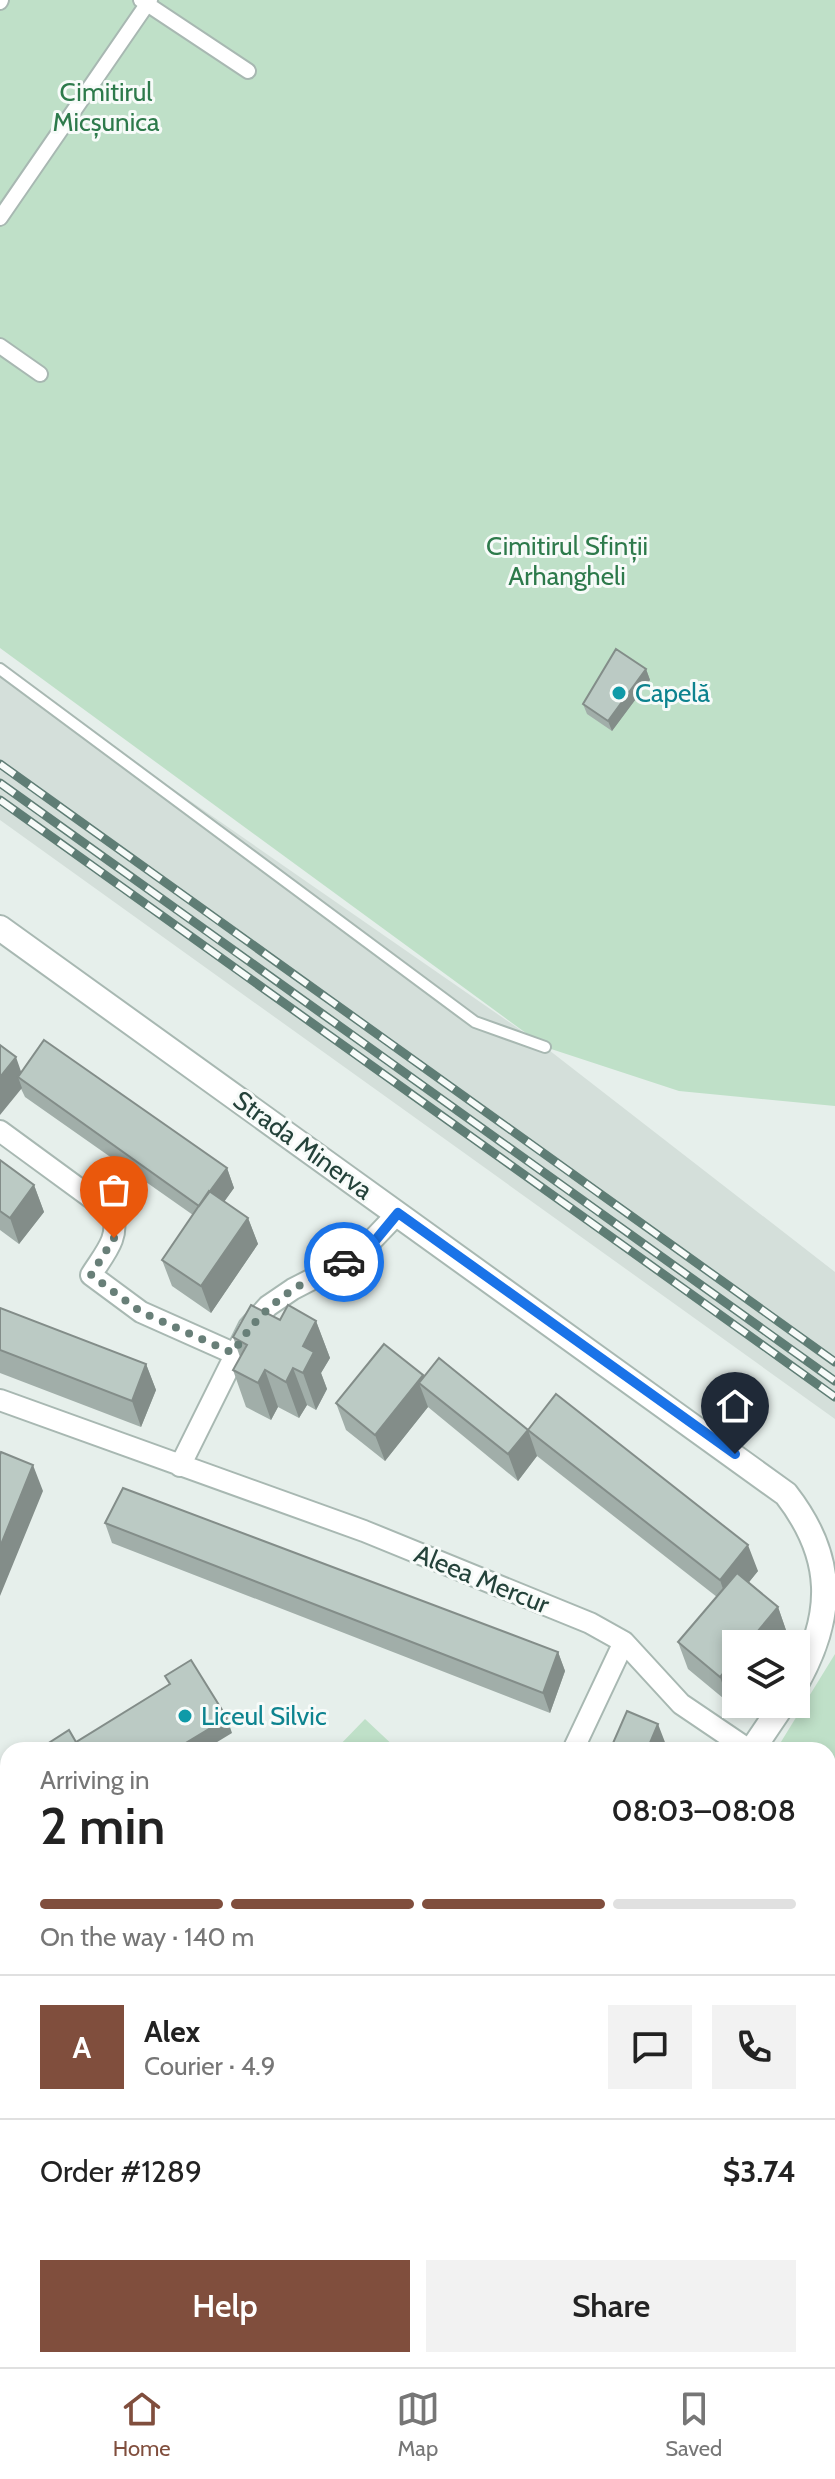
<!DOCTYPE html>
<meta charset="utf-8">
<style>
:root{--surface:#fff;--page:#f2f2f2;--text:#222;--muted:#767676;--line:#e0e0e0;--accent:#804e3d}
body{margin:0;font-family:Cabin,sans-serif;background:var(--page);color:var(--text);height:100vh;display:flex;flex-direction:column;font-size:30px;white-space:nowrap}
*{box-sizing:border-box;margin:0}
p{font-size:26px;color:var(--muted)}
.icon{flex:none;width:44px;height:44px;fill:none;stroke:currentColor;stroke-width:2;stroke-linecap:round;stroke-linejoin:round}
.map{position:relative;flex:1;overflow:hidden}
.details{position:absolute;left:0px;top:1742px;width:836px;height:626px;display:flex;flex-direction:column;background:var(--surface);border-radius:24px 24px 0 0;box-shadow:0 4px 12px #0003}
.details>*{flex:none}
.tools{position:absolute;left:722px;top:1630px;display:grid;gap:16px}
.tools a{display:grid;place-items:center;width:88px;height:88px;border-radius:0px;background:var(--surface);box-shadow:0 4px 12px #0003;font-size:40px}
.pin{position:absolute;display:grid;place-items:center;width:68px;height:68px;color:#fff;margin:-82px -34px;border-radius:50% 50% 50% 0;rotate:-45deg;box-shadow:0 0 8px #0007}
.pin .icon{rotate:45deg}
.courier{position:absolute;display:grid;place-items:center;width:80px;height:80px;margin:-40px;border:6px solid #1a73e8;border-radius:50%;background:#fff;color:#222;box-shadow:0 2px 10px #0007}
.overview em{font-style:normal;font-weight:600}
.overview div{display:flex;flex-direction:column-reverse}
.overview{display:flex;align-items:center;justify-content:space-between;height:136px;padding:0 40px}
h1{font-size:52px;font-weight:600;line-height:60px}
.bar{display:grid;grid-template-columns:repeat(4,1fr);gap:12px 8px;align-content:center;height:96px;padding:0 40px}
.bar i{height:10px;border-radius:6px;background:var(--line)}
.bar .on{background:var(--accent)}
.bar p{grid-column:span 4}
.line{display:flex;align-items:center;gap:20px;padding:0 40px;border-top:2px solid var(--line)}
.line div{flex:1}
.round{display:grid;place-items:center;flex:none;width:84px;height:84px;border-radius:0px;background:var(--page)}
.primary-button{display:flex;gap:16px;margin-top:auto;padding:16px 40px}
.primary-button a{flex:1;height:92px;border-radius:0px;background:var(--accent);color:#fff;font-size:32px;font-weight:600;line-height:92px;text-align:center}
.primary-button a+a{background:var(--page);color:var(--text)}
.dock{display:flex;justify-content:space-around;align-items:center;height:112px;border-top:2px solid var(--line);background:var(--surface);font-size:22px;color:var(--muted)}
.dock a{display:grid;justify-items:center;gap:4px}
.dock .on{color:var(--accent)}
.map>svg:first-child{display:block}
.built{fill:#d4dfda}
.green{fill:#bfe0c8}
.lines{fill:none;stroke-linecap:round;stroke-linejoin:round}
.service-casing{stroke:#a8b8b2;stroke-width:14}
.pedestrian-casing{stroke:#a8b8b2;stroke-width:18}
.minor-casing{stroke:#a8b8b2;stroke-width:24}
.tertiary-casing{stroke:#a8b8b2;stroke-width:28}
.service{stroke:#fff;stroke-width:10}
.pedestrian{stroke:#fff;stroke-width:14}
.minor{stroke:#fff;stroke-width:20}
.tertiary{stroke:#fff;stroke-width:24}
.rail-casing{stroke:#5f7d75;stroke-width:9}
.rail{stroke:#f7fbf9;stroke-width:6;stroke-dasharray:18;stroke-linecap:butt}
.wall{fill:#a1aea9}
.shaded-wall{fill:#838d89}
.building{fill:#bbcac4;stroke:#838d89;stroke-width:2}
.done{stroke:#687f78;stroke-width:8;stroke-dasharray:0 14.4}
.route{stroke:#1a73e8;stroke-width:10}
.culture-dot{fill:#0f9aa8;stroke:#f7fbf9;stroke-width:3}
.labels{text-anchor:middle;stroke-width:6;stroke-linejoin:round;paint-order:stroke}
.park-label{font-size:26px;fill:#2d7a4b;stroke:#f7fbf9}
.culture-label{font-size:26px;fill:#0d838f;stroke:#f7fbf9;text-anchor:start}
.street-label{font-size:26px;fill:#24423a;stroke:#f7fbf9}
</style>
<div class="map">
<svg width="835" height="2367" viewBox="0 0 835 2367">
<rect width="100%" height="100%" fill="#e6efeb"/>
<path class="built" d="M 0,669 L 545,1047 L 835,1272 L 835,1419 L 0,820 Z
M 828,2254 L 835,2257 L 835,2367 L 446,2367 L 449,2360 L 828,2360 Z"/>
<path class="green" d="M 0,0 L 835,0 L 835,1106 L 679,1091 L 545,1047 L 0,648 Z
M 835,1654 L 835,2232 L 828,2230 L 828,1750 L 776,1750 Z
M 365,1719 L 398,1750 L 335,1750 Z
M 8,1860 L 8,1995 L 0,2000 L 0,1865 Z
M 8,2038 L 8,2334 L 0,2320 L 0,2042 Z"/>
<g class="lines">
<defs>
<path id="service" d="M 0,669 L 475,1022 L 545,1047
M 828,1858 L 835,1862"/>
<path id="pedestrian" d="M 141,0 L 248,71
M 0,2 L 1,0
M 0,218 L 150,0
M 0,346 L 40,374"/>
<path id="minor" d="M 0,1131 L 112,1213 C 121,1237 104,1254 91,1275 L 141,1312 L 233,1353
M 0,1400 L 364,1531 L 590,1623 L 624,1642 L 681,1704 L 749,1750
M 180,1466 L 249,1327 L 268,1306 L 293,1289 L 357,1256 L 398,1213
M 573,1750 L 624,1642
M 96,2367 L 98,2360"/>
<path id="tertiary" d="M 0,928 L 786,1494 C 835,1557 835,1615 796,1684
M 752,1750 L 783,1704
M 439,2367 L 442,2360"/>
</defs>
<use href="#service" class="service-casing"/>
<use href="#pedestrian" class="pedestrian-casing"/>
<use href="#minor" class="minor-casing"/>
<use href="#tertiary" class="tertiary-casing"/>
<use href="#service" class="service"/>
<use href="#pedestrian" class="pedestrian"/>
<use href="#minor" class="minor"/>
<use href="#tertiary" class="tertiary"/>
<defs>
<path id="rail" d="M 0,764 L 835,1362
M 0,783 L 835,1381
M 0,800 L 835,1397"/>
</defs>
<use href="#rail" class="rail-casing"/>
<use href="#rail" class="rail"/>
</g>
<path class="wall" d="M 646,669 L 650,680 L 612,731 L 587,714 L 583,704 Z
M 0,1045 L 21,1072 L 227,1168 L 234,1188 L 224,1201 L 248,1218 L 258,1244 L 211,1313 L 172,1286 L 162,1260 L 193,1215 L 25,1097 Z
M 0,1160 L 34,1185 L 44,1212 L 19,1244 L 0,1230 Z
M 0,1308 L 146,1364 L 156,1390 L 141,1427 L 0,1373 Z
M 280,1320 L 316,1321 L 330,1358 L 321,1373 L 327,1389 L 316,1410 L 307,1405 L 299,1418 L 278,1407 L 271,1420 L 246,1407 L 233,1370 L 240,1357 L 233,1337 Z
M 423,1375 L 424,1377 L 528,1430 L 758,1571 L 749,1582 L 778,1607 L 787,1633 L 729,1703 L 688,1669 L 678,1642 L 717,1597 L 537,1456 L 518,1481 L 428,1407 L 385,1461 L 346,1430 L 336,1403 Z
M 105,1523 L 558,1652 L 565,1671 L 550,1713 L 112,1543 Z
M 8,2090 L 8,2158 L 0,2162 L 0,2095 Z
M 120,2360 L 207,2360 L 195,2367 L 122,2367 Z"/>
<path class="shaded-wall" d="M 646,669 L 650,680 L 612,731 L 608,721 Z
M 16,1057 L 25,1083 L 18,1077 L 22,1088 L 0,1115 L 0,1077 Z
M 227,1168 L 234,1188 L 207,1226 L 200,1206 Z
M 34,1185 L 44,1212 L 19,1244 L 10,1218 Z
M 248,1218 L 258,1244 L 211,1313 L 201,1286 Z
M 316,1321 L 330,1358 L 321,1373 L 327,1389 L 316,1410 L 303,1373 L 303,1346 Z
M 146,1364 L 156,1390 L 141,1427 L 132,1401 Z
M 293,1368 L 307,1405 L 299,1418 L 286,1382 Z
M 265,1370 L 278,1407 L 271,1420 L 258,1383 Z
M 423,1375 L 428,1391 L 419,1383 L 428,1407 L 385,1461 L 375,1435 Z
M 528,1430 L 537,1456 L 518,1481 L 508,1454 Z
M 33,1465 L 43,1491 L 0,1596 L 0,1547 Z
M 748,1545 L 758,1571 L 729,1607 L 720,1580 Z
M 778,1607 L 787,1633 L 778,1644 L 747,1644 Z
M 558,1652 L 565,1671 L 550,1713 L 543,1693 Z
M 736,1657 L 736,1695 L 729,1703 L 720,1677 Z
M 227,1718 L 232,1733 L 204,1750 L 174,1750 Z
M 658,1724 L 668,1750 L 647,1750 Z
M 8,1961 L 8,1985 L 0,1990 L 0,1966 Z"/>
<path class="building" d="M 616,649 L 646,669 L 608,721 L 583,704 Z
M 44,1040 L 227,1168 L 199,1206 L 18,1077 Z
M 0,1045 L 16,1057 L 0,1077 Z
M 0,1160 L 34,1185 L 10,1218 L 0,1211 Z
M 209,1191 L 248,1218 L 201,1286 L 162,1260 Z
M 251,1305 L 280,1320 L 288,1305 L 316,1321 L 303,1346 L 314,1352 L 303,1373 L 293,1368 L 286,1382 L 265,1370 L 258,1383 L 233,1370 L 247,1345 L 233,1337 Z
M 0,1308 L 146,1364 L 132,1401 L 0,1350 Z
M 384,1344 L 423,1375 L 375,1435 L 336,1403 Z
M 439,1358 L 528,1430 L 508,1454 L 419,1383 Z
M 556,1394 L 748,1545 L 720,1580 L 528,1430 Z
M 1,1452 L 33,1465 L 0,1547 L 0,1455 Z
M 123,1488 L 558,1652 L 543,1693 L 105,1523 Z
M 737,1573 L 778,1607 L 747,1644 L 736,1644 L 736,1657 L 720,1677 L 678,1642 Z
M 191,1660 L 227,1718 L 174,1750 L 47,1750 L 44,1746 L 69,1730 L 76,1742 L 170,1684 L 165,1676 Z
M 627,1711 L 658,1724 L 647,1750 L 610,1750 Z
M 8,1918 L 8,1961 L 0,1966 L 0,1923 Z
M 8,2090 L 8,2136 L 0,2141 L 0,2095 Z
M 123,2360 L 168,2360 L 156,2367 L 127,2367 Z"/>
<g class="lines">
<path class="done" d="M 114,1238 L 91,1275 L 141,1312 L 233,1353 C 262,1305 294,1286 344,1262"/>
<path class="route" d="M 344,1262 L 374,1242 L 398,1213 L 735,1454"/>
</g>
<g class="culture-dot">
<circle cx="619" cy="693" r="8"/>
<circle cx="185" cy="1716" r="8"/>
</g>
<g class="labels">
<g class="park-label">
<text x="106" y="101">Cimitirul<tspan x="106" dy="30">Micșunica</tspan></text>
<text x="567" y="555">Cimitirul Sfinții<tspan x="567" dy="30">Arhangheli</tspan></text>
</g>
<g class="culture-label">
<text x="635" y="702">Capelă</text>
<text x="201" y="1725">Liceul Silvic</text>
</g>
<g class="street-label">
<text transform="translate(303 1145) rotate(36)" y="9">Strada Minerva</text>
<text transform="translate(482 1579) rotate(22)" y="9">Aleea Mercur</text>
</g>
</g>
</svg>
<div class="tools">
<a><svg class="icon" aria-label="layers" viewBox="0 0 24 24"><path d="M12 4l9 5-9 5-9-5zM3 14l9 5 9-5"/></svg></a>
</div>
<div class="pin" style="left:114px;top:1238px;background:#ea580c"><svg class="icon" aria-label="bag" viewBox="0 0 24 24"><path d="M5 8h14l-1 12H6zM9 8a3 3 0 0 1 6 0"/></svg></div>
<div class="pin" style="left:735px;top:1454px;background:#1f2937"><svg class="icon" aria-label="home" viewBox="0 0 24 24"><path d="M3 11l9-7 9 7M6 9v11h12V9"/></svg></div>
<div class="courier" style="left:344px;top:1262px"><svg class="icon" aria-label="car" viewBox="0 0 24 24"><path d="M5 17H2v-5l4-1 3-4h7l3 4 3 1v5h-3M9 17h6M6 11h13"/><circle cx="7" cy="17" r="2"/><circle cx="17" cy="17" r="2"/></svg></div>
<section class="details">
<div class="overview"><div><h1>2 min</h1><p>Arriving in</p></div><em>08:03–08:08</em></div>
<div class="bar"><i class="on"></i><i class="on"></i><i class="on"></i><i></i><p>On the way · 140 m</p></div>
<div class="line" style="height:144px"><b class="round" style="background:var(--accent);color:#fff">A</b><div><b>Alex</b><p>Courier · 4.9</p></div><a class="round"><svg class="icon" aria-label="chat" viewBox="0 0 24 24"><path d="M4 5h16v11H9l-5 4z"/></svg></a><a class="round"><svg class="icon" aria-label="phone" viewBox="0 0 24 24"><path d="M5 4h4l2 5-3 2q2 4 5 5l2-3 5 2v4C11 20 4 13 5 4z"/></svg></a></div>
<div class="line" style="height:104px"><div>Order #1289</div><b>$3.74</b></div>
<div class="primary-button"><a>Help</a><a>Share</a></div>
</section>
</div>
<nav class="dock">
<a class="on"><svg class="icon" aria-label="home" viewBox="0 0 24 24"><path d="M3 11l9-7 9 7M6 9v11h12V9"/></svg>Home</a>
<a><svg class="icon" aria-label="map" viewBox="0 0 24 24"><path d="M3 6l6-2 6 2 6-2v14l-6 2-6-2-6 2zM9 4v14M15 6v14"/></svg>Map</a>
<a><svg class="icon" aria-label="saved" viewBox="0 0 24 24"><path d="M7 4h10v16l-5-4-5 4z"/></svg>Saved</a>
</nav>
